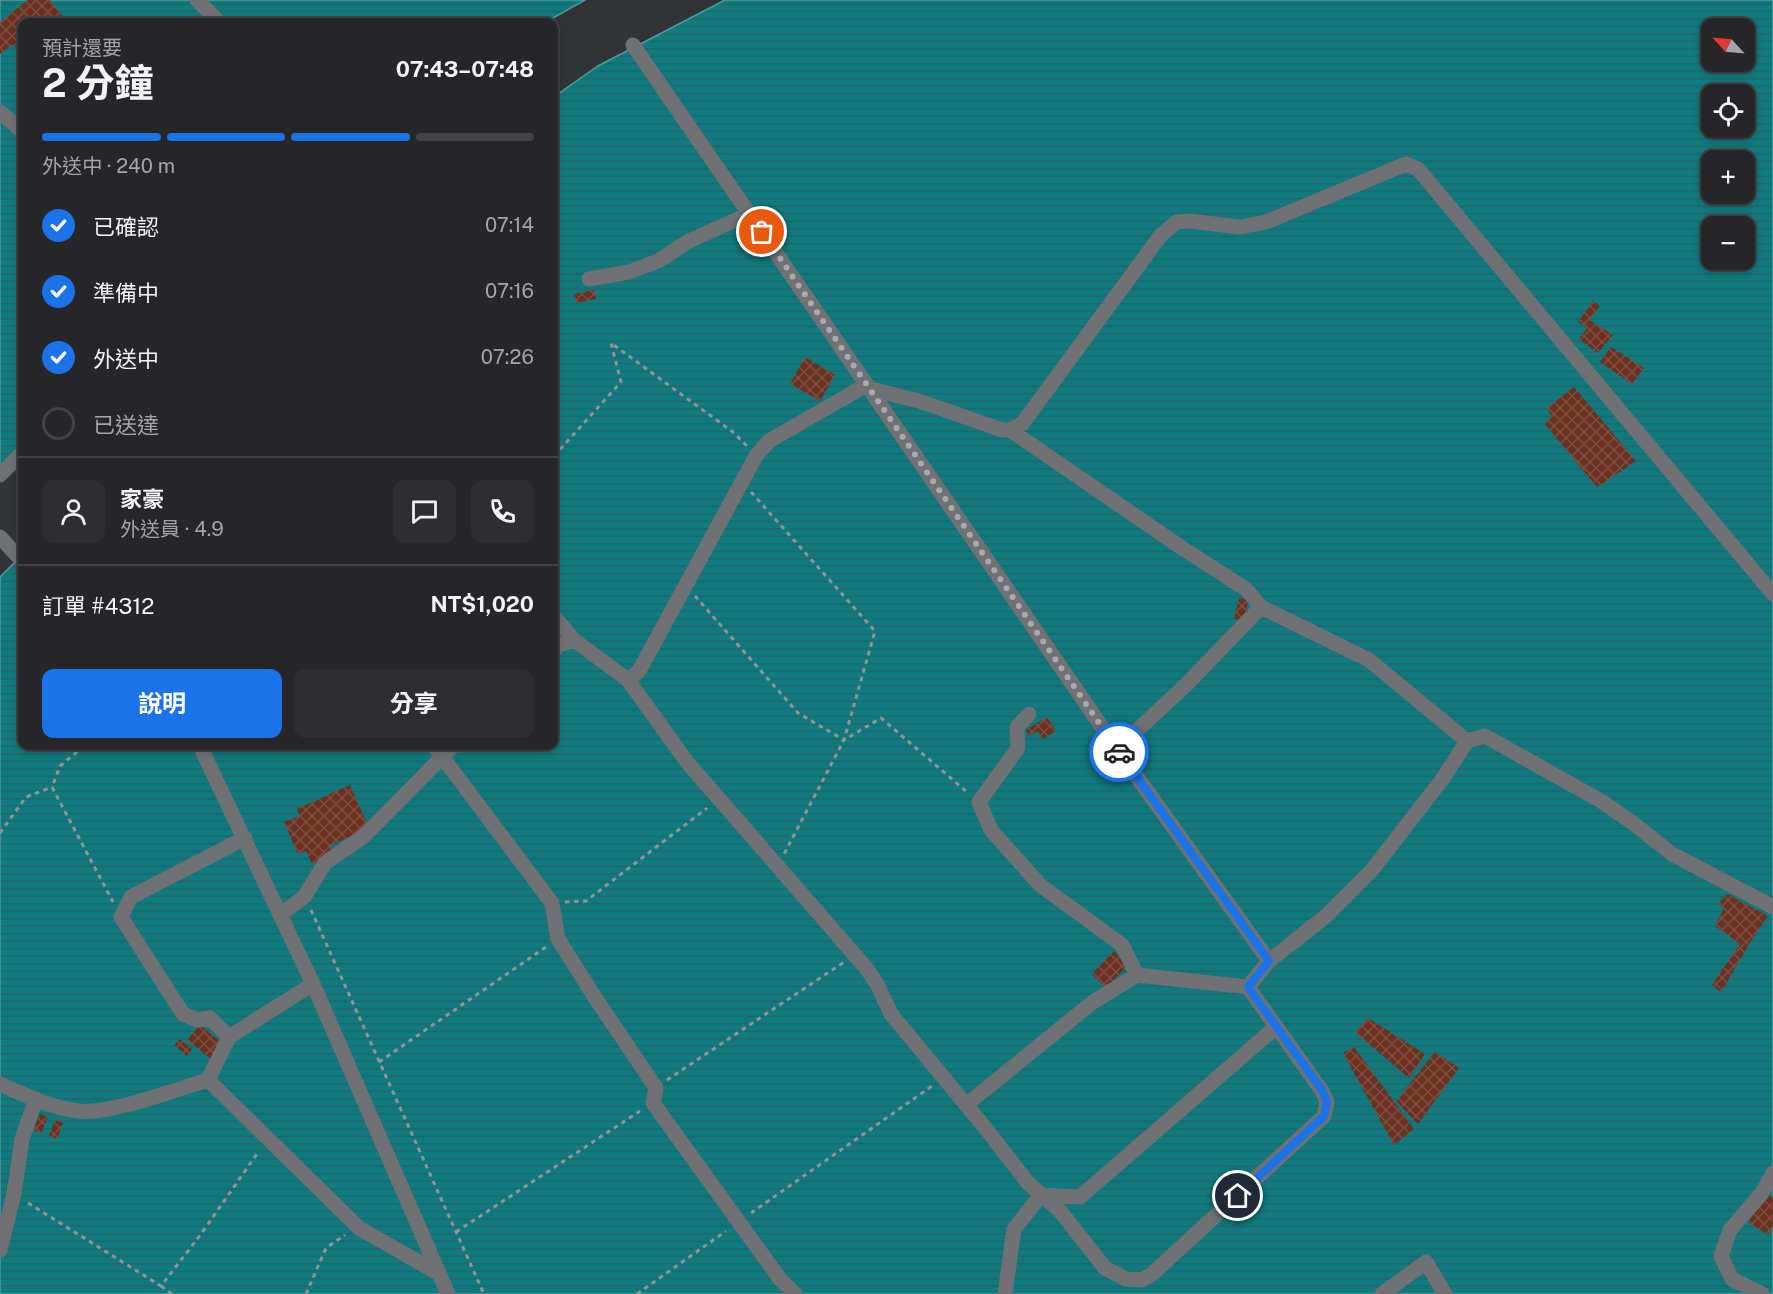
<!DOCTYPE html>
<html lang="zh-TW">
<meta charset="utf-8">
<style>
:root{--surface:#262628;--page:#2e2e30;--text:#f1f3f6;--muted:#a4a5a8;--line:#424345;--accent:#1a73e8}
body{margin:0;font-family:"Public Sans","Noto Sans TC",sans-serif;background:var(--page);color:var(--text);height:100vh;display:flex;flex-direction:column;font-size:22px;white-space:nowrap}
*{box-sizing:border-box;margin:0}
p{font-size:20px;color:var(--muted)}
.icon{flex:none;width:33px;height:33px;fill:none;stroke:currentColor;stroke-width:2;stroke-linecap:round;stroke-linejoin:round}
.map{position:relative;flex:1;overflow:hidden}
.panel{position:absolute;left:18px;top:18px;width:540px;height:732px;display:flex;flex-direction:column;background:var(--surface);border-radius:12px;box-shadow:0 3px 9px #0003,0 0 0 2px var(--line)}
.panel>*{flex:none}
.needle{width:39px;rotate:296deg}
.fabs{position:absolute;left:1701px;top:18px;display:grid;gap:12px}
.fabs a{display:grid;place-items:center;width:54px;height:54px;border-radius:12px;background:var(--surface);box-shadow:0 3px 9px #0003,0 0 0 2px var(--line);font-size:30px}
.pin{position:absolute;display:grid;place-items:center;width:51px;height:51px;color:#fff;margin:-26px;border:3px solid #fff;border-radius:50%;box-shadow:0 2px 6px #0007}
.courier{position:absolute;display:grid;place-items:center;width:60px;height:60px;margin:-30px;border:4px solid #1a73e8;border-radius:50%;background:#fff;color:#222;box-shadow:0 2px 8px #0007}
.overview em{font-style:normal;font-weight:700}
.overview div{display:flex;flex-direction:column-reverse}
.overview{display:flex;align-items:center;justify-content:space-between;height:102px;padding:0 24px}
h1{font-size:39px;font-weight:700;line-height:45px}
.bar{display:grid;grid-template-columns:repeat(4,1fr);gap:9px 6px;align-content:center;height:72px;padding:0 24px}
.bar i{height:8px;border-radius:4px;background:var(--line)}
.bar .active{background:var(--accent)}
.bar p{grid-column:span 4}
.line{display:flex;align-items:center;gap:15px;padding:0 24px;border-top:2px solid var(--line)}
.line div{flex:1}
.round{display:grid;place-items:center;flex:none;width:63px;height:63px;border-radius:12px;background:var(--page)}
ol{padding:0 24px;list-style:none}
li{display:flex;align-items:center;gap:18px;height:66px}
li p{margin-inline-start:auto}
li .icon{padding:6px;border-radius:50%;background:var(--accent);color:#fff;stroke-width:4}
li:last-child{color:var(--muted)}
li i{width:33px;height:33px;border:3px solid var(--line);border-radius:50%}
.action{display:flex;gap:12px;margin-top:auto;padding:12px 24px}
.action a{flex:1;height:69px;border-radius:12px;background:var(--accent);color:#fff;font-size:24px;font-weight:700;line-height:69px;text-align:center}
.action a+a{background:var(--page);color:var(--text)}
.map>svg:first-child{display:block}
.water{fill:url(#water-rules);stroke:#509da0;stroke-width:1.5;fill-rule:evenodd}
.building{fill:url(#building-cross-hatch)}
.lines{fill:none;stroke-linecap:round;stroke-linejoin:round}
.path{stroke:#949497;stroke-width:3;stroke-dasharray:4.5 4.5;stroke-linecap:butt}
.minor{stroke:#6f7175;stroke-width:15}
.done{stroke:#aaabae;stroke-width:6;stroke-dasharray:0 10.8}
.route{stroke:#1a73e8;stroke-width:8}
</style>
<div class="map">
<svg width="1773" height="1294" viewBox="0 0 1773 1294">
<defs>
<pattern id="water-rules" width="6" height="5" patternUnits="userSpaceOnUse" patternTransform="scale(1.5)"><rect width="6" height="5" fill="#0d7b7f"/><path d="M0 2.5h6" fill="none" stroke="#276366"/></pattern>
<pattern id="building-cross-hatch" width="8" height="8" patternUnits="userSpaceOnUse" patternTransform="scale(1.5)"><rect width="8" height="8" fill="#6a3020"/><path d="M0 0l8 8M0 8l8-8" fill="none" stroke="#7f4e41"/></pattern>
</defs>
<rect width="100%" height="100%" fill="#323336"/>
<path class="water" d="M 0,0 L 585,0 L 546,22 L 22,22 L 22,459 L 0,481 Z
M 725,0 L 1773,0 L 1773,1294 L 0,1294 L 0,577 L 22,555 L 22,746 L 554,746 L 554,97 L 598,66 ZM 1712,28 L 1744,28 L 1744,62 L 1712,62 ZM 1712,94 L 1744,94 L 1744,128 L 1712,128 ZM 1712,160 L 1744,160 L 1744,194 L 1712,194 ZM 1712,226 L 1744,226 L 1744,260 L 1712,260 Z"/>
<path class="building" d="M 28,0 L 50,0 L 65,19 L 60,22 L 22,22 L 22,51 L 20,53 L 13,44 L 0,54 L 0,22 Z
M 594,290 L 596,299 L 577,303 L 574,294 Z
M 1593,301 L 1600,306 L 1589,320 L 1613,335 L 1598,353 L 1579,339 L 1587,328 L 1578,322 Z
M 1611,347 L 1644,368 L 1632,384 L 1600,362 Z
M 805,357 L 835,375 L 820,401 L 790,384 Z
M 1574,387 L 1636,461 L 1597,487 L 1544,423 L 1552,417 L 1547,408 Z
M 1239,598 L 1248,600 L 1244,622 L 1234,619 Z
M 1047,717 L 1056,731 L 1043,739 L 1038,731 L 1029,736 L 1026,730 Z
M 350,785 L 369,828 L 329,846 L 333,854 L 312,864 L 306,851 L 298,854 L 284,822 L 300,816 L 297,809 Z
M 1727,894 L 1768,916 L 1751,941 L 1721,992 L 1712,985 L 1740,944 L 1715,926 L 1724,908 L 1718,904 Z
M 1114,951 L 1128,965 L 1106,988 L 1092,974 Z
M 1368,1018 L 1425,1054 L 1409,1078 L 1355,1032 Z
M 200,1025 L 222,1043 L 210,1058 L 187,1040 Z
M 180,1039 L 192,1049 L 187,1056 L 174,1045 Z
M 1354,1047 L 1414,1129 L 1394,1145 L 1343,1053 Z
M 1435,1052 L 1459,1068 L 1418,1124 L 1396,1101 Z
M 40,1114 L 48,1117 L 41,1133 L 33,1130 Z
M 55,1120 L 63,1123 L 57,1139 L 49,1136 Z
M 1766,1194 L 1773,1197 L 1773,1226 L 1768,1235 L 1748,1222 Z"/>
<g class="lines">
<path class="path" d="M 554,456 L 621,382 L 611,343 L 733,432 L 747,446
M 751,492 L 875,631 L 844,740 L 881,718 L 967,792
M 695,596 L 798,713 L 844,740 L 784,854
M 84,746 L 60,766 L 52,787 L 113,902
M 0,833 L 26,797 L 52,787
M 565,902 L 586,901 L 707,808
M 311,910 L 484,1294
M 379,1062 L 546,947
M 667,1080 L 844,962
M 28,1203 L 161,1286 L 201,1234 L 259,1151
M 751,1213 L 932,1086
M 456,1232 L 640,1111
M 161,1286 L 172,1294
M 306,1294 L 326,1248 L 345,1235
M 637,1294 L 726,1231"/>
<path class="minor" d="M 197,0 L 219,22
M 633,45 L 1117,749 L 1186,685 L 1261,607 L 1246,589 L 1182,548 L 1010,430
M 0,112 L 22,131
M 589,279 L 629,272 L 658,261 L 689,241 L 749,214
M 0,475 L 22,453
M 0,537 L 22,561
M 1261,607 L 1369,660 L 1467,741
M 554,616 L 574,640
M 554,650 L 559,645 L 574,640 L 628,680 L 639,671 L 756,456 L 769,441 L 863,387 L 919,401 L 1002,430 L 1010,430 L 1022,424 L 1161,235 L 1177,222 L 1189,221 L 1240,227 L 1266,222 L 1406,164 L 1418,169 L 1773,594
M 628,680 L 687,762 L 867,969 L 877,984 L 891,1014 L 987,1130 L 1028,1183 L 1060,1211 L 1105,1268 L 1126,1279 L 1141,1280 L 1151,1275 L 1324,1116 L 1327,1102 L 1322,1091 L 1248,987 L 1269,961 L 1326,916 L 1372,870 L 1444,777 L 1467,741 L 1485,736 L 1601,801 L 1633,823 L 1672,854 L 1773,907
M 1029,714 L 1017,727 L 1018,748 L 979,802 L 991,830 L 1040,885 L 1122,945 L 1137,975
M 200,746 L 313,984 L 448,1294
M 434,746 L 552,903 L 558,939 L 594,996 L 656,1088 L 653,1103 L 780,1279 L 795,1294
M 1117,749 L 1269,961
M 245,838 L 131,897 L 121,917 L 183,1014 L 197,1020 L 210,1018 L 229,1037 L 313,984
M 281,914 L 304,897 L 325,863 L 364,836 L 453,746
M 208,1080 L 229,1037
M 0,1084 C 25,1095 51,1108 78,1111 C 109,1115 177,1089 208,1080 L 359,1228 L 436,1272
M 966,1105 L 1093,1002 L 1137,975 L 1248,987
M 0,1250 L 14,1194 L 22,1139 L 36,1099
M 1005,1294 L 1014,1229 L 1041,1195 L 1080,1197 L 1276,1027
M 1382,1294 L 1426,1262 L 1445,1294
M 1762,1294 L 1732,1279 L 1721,1256 L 1730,1230 L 1762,1193 L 1773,1173"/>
</g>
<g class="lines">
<path class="done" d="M 762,232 L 1119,752"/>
<path class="route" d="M 1119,752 L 1269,961 L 1248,987 L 1322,1090 L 1327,1102 L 1324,1116 L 1238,1196"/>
</g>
</svg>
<div class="fabs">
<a><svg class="needle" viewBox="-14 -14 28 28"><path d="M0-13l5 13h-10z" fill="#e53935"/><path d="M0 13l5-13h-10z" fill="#a4a5a8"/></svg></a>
<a><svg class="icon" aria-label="locate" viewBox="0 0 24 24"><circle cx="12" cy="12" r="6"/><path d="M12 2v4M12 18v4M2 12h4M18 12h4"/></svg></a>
<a>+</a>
<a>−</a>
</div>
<div class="pin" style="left:762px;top:232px;background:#ea580c"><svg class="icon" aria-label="bag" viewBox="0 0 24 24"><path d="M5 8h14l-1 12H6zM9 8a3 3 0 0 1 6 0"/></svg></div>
<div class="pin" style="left:1238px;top:1196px;background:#1f2937"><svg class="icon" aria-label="home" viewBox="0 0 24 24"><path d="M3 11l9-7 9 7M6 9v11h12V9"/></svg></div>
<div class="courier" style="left:1119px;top:752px"><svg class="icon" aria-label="car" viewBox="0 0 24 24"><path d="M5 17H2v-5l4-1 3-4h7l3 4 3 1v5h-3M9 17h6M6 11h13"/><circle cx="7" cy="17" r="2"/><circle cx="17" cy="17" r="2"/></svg></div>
<section class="panel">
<div class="overview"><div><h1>2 分鐘</h1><p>預計還要</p></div><em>07:43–07:48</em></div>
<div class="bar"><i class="active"></i><i class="active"></i><i class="active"></i><i></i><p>外送中 · 240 m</p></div>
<ol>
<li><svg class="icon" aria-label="check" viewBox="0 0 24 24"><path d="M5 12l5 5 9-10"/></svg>已確認<p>07:14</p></li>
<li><svg class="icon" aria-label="check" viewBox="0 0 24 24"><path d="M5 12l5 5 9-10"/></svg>準備中<p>07:16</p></li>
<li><svg class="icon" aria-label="check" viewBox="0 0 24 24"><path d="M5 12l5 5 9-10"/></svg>外送中<p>07:26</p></li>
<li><i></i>已送達</li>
</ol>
<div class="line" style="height:108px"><a class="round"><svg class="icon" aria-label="person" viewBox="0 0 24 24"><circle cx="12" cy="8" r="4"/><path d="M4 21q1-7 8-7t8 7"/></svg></a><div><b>家豪</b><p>外送員 · 4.9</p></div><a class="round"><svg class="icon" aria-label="chat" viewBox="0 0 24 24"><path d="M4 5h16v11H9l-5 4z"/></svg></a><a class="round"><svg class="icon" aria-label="phone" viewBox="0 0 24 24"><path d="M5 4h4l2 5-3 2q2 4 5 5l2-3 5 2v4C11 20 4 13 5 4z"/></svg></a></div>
<div class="line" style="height:78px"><div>訂單 #4312</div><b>NT$1,020</b></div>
<div class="action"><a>說明</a><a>分享</a></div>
</section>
</div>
